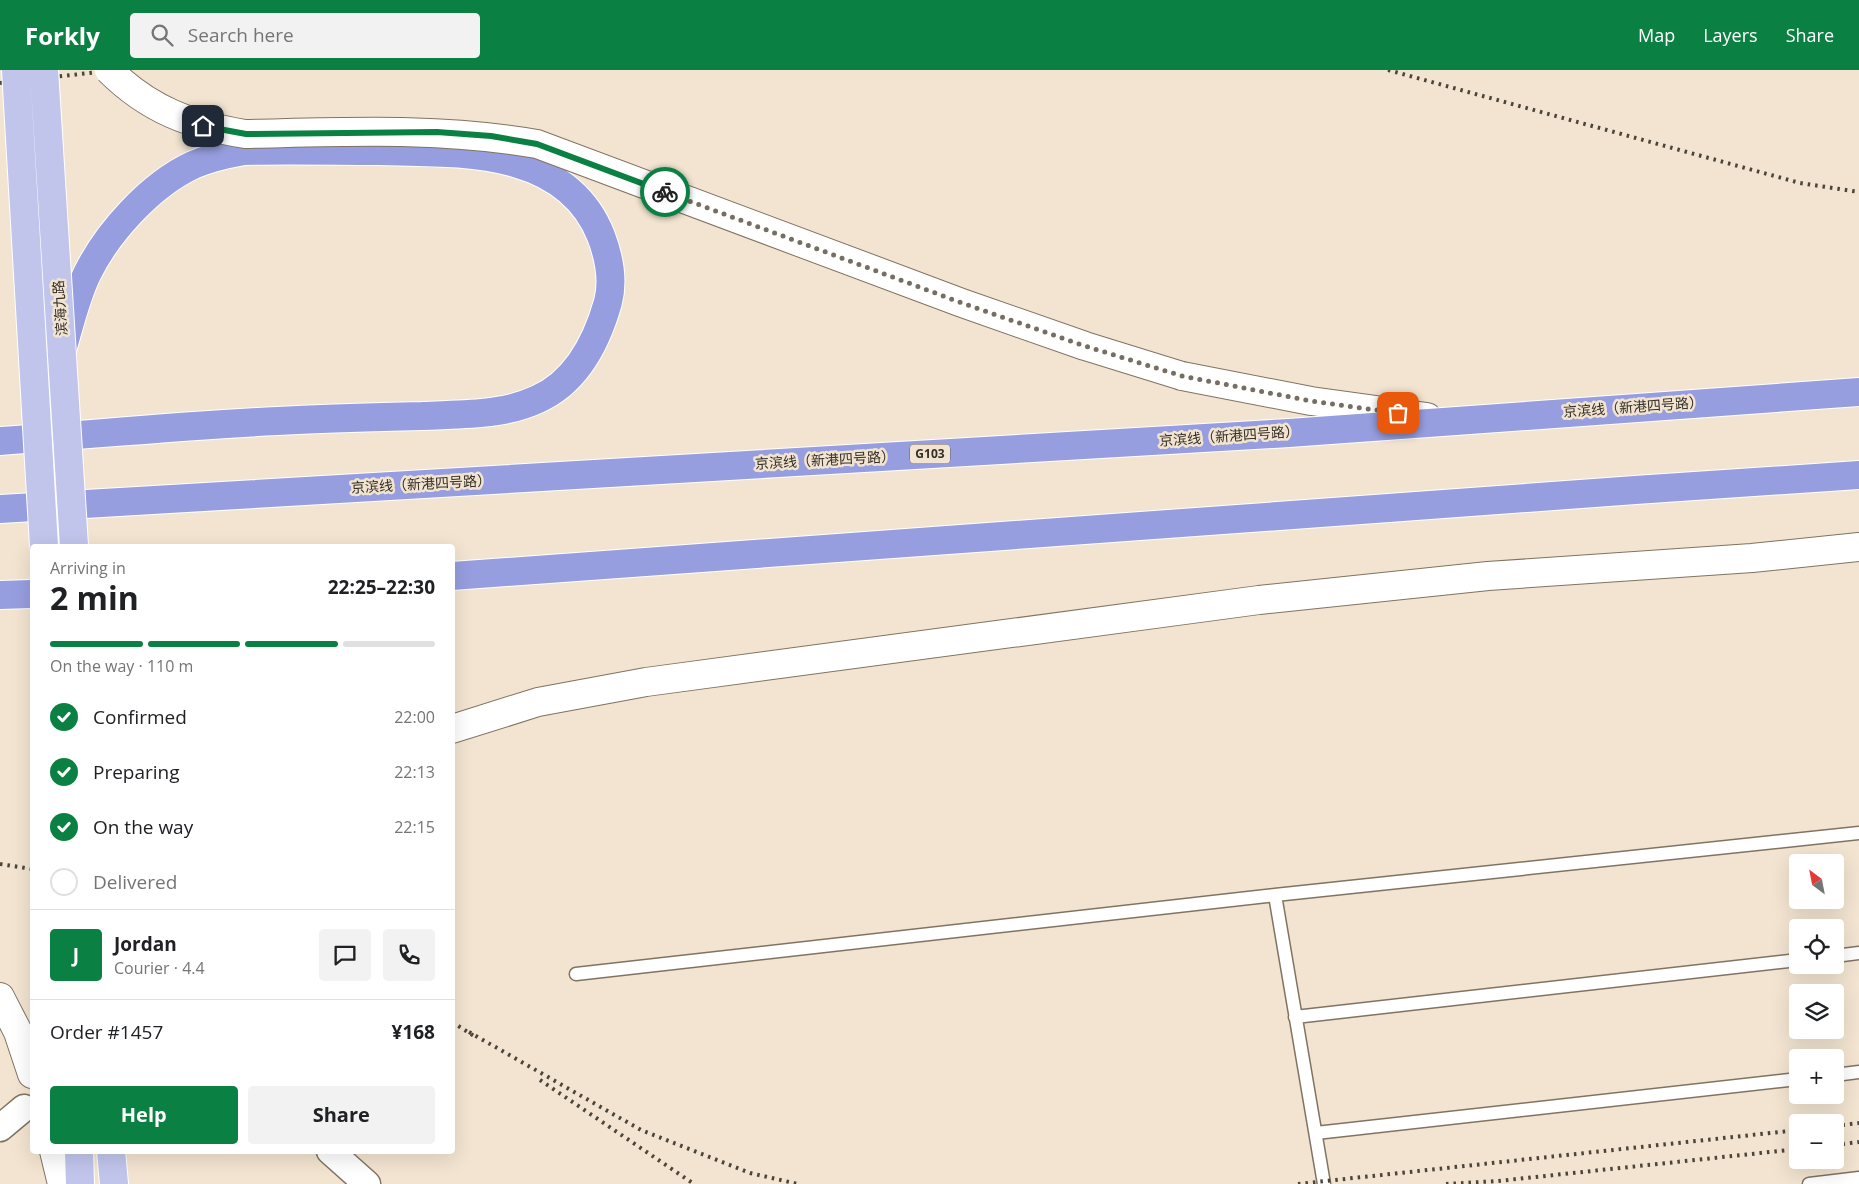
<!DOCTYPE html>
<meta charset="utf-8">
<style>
:root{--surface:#fff;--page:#f2f2f2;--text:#202124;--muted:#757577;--line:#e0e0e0;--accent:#0b8043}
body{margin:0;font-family:"Open Sans","Noto Sans SC",sans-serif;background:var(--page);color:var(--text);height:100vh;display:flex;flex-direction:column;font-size:19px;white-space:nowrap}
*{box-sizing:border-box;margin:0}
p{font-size:16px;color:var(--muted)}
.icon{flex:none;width:28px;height:28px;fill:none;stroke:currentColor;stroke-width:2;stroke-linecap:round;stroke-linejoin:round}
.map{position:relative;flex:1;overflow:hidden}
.panel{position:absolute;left:30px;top:474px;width:425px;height:610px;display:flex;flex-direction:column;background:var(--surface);border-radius:5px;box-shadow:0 5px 20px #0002}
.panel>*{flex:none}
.needle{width:32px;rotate:328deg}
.buttons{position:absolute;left:1789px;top:784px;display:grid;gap:10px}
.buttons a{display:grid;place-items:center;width:55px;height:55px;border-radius:5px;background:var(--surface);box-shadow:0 5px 20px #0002;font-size:25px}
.pin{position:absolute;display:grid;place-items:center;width:42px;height:42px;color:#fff;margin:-21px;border-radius:10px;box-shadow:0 2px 8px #0006}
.courier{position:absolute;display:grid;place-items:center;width:50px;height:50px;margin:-25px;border:4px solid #0b8043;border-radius:50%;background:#fff;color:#222;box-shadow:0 1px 6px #0007}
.overview em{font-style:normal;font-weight:700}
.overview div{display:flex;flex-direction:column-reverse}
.overview{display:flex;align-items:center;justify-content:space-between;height:85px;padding:0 20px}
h1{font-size:32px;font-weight:700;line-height:38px}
.bar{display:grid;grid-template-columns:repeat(4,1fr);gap:8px 5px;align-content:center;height:60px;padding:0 20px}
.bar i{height:6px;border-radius:4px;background:var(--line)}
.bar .on{background:var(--accent)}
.bar p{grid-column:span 4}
.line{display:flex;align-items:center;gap:12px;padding:0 20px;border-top:1px solid var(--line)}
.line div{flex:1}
.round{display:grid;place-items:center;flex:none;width:52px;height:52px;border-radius:5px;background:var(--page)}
ol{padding:0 20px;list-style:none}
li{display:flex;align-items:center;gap:15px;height:55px}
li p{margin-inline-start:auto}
li .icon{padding:5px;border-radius:50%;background:var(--accent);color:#fff;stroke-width:4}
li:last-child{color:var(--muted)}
li i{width:28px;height:28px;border:2px solid var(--line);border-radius:50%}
.button{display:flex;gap:10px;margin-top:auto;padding:10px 20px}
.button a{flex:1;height:58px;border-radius:5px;background:var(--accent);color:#fff;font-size:20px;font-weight:700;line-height:58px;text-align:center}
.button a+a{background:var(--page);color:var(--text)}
header{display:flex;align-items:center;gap:30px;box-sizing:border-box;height:70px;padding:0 25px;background:var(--accent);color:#fff}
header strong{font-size:24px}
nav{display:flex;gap:28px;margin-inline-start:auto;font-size:18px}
.search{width:350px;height:45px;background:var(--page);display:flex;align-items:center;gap:12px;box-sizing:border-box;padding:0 18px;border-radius:5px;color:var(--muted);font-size:19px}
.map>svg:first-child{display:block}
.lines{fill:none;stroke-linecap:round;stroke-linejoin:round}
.lane-casing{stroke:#807362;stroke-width:15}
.street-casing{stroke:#807362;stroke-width:29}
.secondary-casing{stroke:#807362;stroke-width:30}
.primary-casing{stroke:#fff;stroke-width:30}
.highway-casing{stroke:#fff;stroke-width:30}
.lane{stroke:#fff;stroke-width:12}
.street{stroke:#fff;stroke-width:26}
.secondary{stroke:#fff;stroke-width:28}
.primary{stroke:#c1c5ec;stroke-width:28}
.highway{stroke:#979edf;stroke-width:28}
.rail{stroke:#4a443a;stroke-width:4;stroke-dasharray:2.5 5;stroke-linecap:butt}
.secondary-bridge-casing{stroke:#807362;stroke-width:30;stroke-linecap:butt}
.primary-bridge-casing{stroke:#fff;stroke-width:30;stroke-linecap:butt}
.secondary-bridge{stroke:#fff;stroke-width:28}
.primary-bridge{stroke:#c1c5ec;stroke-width:28}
.done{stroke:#766e62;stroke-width:5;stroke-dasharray:0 9}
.route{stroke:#0b8043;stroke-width:6}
.labels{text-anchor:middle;stroke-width:5;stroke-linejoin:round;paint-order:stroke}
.shield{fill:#f2e4d0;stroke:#6c6559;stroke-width:1}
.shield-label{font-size:12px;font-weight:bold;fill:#332e26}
.street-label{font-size:14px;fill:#332e26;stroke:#f2e4d0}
</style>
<header>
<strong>Forkly</strong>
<div class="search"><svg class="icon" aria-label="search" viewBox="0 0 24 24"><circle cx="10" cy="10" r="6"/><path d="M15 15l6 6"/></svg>Search here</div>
<nav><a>Map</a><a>Layers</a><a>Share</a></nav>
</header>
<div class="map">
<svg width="1859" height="1114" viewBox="0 0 1859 1114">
<rect width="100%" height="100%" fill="#f2e4d0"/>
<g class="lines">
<defs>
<path id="lane" d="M 1275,825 L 1324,1114
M 1835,886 L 1859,883
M 576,904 L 1275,825 L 1859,763
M 1295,947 L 1798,890
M 1835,1005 L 1859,1002
M 1316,1063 L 1798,1009
M 1809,1114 L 1859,1108"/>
<path id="street" d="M 0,1058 L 24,1038
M 330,1081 L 367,1114"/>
<path id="secondary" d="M 1182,306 L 1311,331 L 1427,347
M 452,659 L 538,632 L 646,612 L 1259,530 L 1488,506 L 1752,488 L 1859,477
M 0,927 L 18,962 L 32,1004
M 54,1081 L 62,1114"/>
<path id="primary" d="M 79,1081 L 80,1114
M 111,1081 L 114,1114"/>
<path id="highway" d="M 0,371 C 99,364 199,354 298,350 C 340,348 381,347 422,346 C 462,344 502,346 538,329 C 578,311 597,271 608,232 C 614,209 609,187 601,166 C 566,77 459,83 380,81 C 335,81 289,80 244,81 C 227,84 209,88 193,95 C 150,115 107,163 87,204 C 76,227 70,253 63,277
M 0,439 L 1289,363 L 1859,322
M 452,506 C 922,476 1390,435 1859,405
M 0,525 L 32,524"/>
</defs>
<use href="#lane" class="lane-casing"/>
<use href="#street" class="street-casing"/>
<use href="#secondary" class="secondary-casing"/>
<use href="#primary" class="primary-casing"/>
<use href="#highway" class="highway-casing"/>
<use href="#lane" class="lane"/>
<use href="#street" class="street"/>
<use href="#secondary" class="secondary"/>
<use href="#primary" class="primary"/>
<use href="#highway" class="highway"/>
<path class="rail" d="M 1388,0 L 1800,113 L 1859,122
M 0,13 L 116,0
M 0,794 L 32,799
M 452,952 L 474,966
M 469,962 L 641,1060 L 750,1103 L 798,1114
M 540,1010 L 694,1114
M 1835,1056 L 1859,1053
M 1835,1075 L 1859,1072
M 1298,1114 L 1798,1060
M 1446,1114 L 1498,1111 L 1798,1079"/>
<defs>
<path id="secondary-bridge" d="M 109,0 C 149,40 191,55 245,64 C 343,62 440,57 537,74 L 962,233 L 1085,276 L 1182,306"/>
<path id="primary-bridge" d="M 16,0 L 44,476
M 44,0 L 74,476"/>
</defs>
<use href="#secondary-bridge" class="secondary-bridge-casing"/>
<use href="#primary-bridge" class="primary-bridge-casing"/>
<use href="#secondary-bridge" class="secondary-bridge"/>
<use href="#primary-bridge" class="primary-bridge"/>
</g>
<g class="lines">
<path class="done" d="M 665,122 L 962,233 L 1085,276 L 1182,306 L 1311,331 L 1398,343"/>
<path class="route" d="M 203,56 L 246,64 L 437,62 L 491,66 L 537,74 L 665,122"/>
</g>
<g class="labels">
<rect class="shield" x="910" y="374.5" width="40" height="19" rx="4"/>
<g class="shield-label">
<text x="930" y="388">G103</text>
</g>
<g class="street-label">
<text transform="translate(60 238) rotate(-94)" y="5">滨海九路</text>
<text transform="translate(1633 337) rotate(-4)" y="5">京滨线（新港四号路）</text>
<text transform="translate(1229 366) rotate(-4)" y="5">京滨线（新港四号路）</text>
<text transform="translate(825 390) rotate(-3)" y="5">京滨线（新港四号路）</text>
<text transform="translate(421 414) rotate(-3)" y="5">京滨线（新港四号路）</text>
</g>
</g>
</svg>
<div class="buttons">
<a><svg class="needle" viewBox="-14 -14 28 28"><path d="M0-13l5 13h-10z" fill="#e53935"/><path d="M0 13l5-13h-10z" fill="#757577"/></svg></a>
<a><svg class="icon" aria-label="locate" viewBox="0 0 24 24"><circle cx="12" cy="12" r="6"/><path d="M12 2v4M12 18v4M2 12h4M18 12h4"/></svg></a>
<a><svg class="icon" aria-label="layers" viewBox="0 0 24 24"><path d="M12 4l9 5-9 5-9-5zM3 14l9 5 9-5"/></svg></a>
<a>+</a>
<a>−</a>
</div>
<div class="pin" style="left:1398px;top:343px;background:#ea580c"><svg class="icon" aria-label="bag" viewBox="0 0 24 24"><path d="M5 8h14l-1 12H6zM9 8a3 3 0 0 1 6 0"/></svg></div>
<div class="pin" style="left:203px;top:56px;background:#1f2937"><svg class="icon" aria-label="home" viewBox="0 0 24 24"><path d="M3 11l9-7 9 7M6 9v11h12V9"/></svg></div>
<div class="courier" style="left:665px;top:122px"><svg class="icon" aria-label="bike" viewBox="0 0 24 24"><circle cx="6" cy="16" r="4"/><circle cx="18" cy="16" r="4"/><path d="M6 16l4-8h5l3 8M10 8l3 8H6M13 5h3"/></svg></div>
<section class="panel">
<div class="overview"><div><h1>2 min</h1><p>Arriving in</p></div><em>22:25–22:30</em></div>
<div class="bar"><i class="on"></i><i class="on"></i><i class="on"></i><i></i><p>On the way · 110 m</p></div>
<ol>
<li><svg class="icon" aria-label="check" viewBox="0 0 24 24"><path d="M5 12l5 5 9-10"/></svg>Confirmed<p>22:00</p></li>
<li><svg class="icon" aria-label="check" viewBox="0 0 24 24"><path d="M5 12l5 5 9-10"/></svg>Preparing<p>22:13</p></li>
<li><svg class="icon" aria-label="check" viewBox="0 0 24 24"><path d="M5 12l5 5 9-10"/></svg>On the way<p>22:15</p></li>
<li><i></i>Delivered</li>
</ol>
<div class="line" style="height:90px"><b class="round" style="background:var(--accent);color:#fff">J</b><div><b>Jordan</b><p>Courier · 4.4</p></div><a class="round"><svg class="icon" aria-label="chat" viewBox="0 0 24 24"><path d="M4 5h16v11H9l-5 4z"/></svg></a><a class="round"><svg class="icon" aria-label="phone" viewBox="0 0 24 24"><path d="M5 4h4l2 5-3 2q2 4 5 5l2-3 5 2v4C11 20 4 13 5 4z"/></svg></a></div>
<div class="line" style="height:65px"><div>Order #1457</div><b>¥168</b></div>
<div class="button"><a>Help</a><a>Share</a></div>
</section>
</div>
